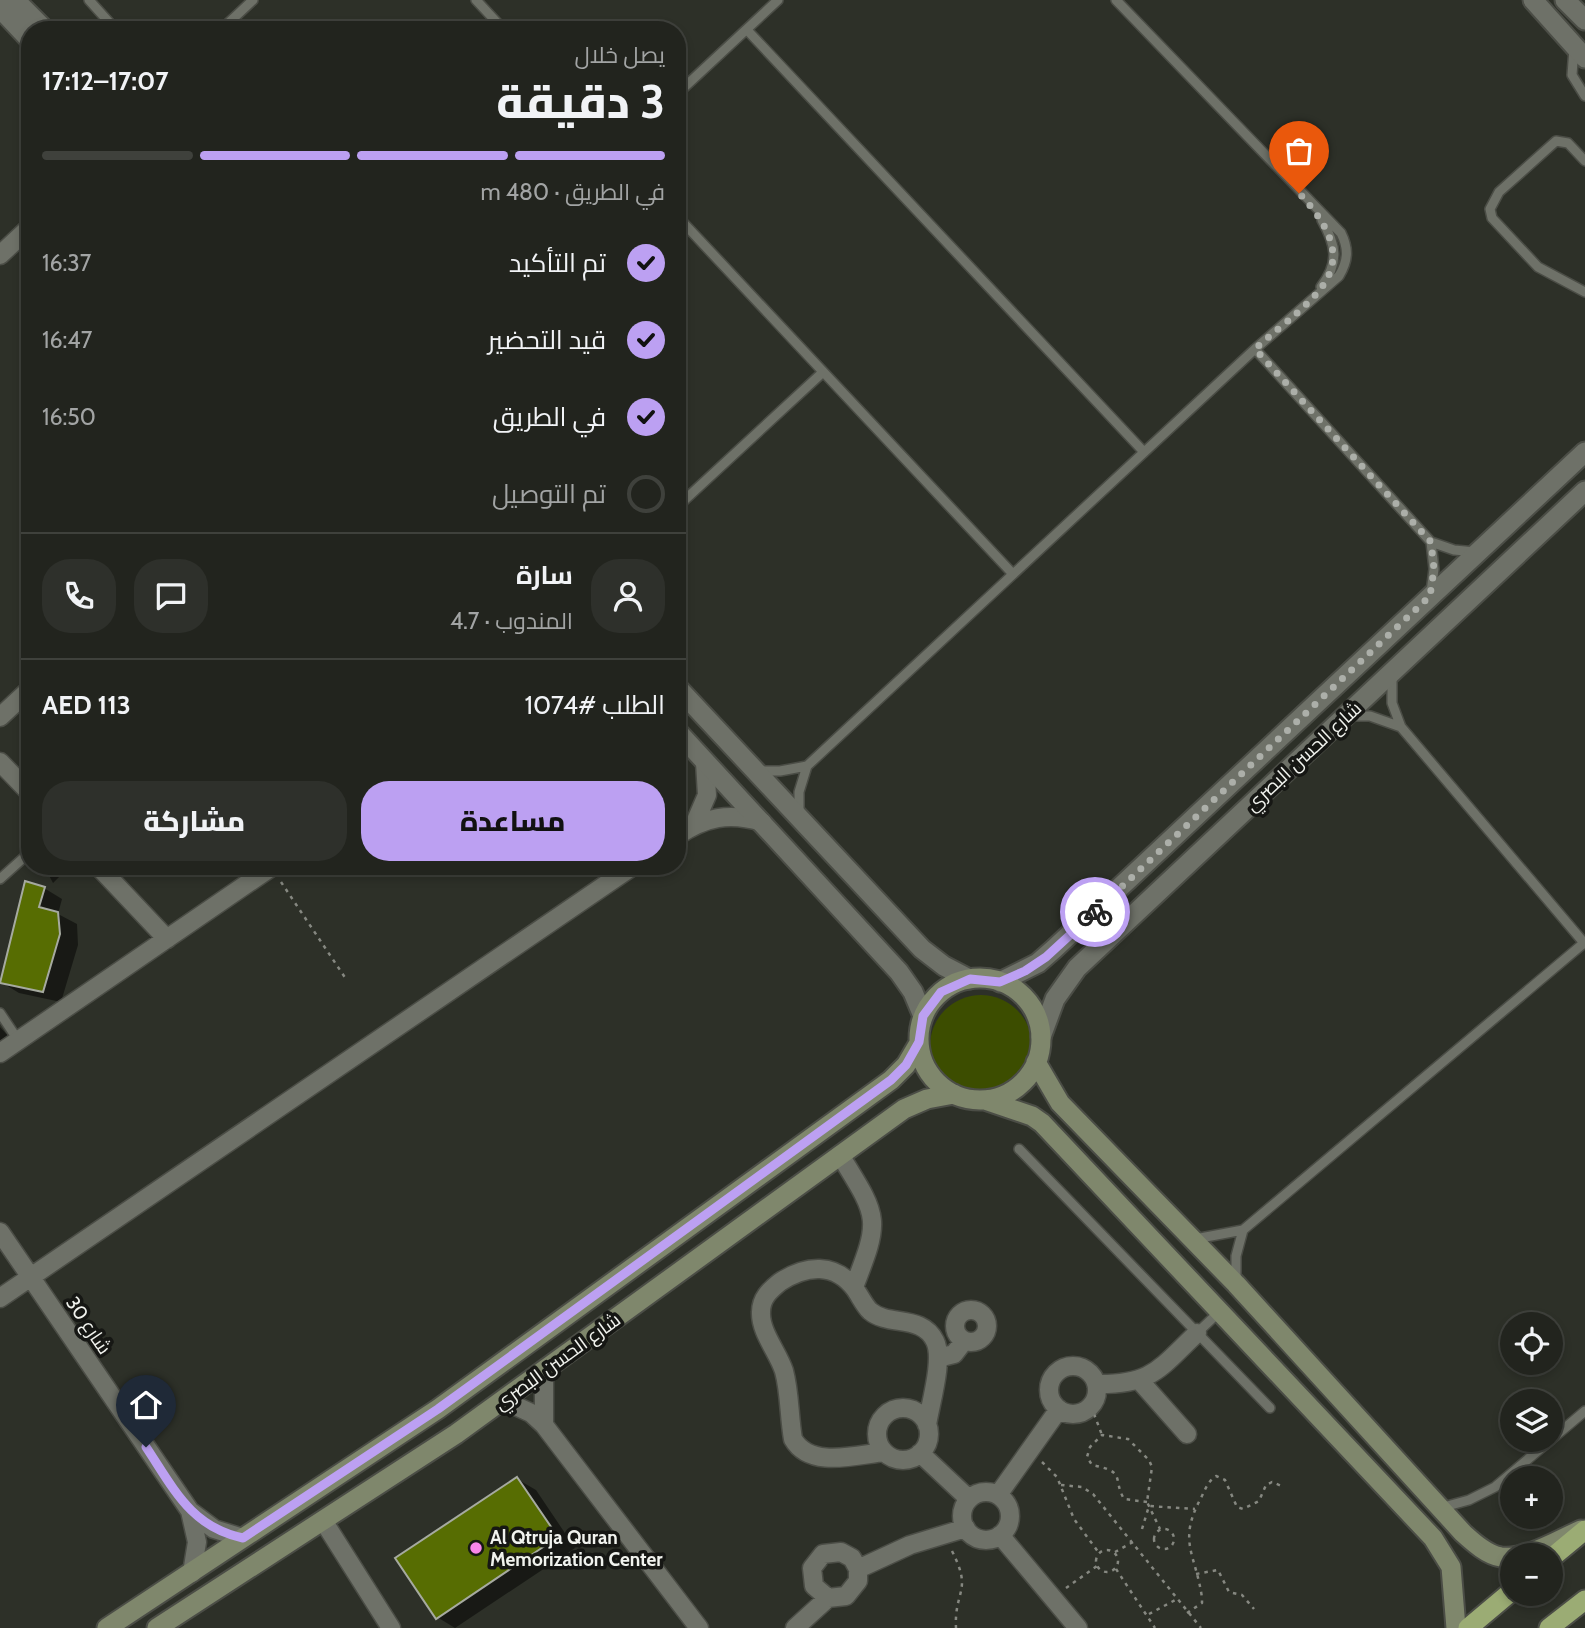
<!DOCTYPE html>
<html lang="ar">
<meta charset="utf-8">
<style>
:root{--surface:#22241e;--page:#2e302b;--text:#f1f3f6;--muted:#a2a4a4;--line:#3f413c;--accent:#bca0f2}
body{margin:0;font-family:Cabin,Cairo,sans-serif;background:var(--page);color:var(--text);direction:rtl;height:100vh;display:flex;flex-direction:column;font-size:26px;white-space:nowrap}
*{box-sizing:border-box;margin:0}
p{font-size:23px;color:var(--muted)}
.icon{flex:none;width:38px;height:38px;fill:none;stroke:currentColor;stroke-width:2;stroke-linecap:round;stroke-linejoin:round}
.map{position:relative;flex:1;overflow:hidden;direction:ltr}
.panel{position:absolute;left:21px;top:21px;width:665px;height:854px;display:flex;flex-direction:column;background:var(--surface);border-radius:28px;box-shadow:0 4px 10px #0003,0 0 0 2px var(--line);direction:rtl}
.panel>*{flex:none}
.controls{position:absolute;left:1500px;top:1312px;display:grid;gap:14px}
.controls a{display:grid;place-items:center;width:63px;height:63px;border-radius:50%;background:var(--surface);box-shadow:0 4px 10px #0003,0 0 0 2px var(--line);font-size:35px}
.pin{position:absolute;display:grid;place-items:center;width:60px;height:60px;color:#fff;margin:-72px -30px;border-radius:50% 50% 50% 0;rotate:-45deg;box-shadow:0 0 7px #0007}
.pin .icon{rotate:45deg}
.courier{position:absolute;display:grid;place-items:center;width:70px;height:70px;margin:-35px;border:5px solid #bca0f2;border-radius:50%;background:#fff;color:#222;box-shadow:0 2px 9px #0007}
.overview em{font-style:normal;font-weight:800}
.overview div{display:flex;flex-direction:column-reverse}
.overview{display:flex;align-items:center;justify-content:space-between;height:119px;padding:0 21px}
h1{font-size:46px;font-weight:800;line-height:52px}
.bar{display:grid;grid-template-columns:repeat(4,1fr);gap:10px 7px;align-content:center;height:84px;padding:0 21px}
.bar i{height:9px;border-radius:5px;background:var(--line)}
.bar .selected{background:var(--accent)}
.bar p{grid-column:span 4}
.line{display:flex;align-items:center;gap:18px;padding:0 21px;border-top:2px solid var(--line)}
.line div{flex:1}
.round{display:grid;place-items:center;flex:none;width:74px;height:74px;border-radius:28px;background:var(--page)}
ol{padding:0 21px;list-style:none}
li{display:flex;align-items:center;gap:21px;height:77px}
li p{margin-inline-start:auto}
li .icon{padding:7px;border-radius:50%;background:var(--accent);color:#111;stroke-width:4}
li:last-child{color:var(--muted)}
li i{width:38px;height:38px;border:4px solid var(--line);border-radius:50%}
.action{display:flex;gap:14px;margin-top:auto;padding:14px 21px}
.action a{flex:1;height:80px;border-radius:28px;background:var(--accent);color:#111;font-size:28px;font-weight:800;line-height:80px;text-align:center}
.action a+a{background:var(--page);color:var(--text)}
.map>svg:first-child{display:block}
.green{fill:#3c4d00}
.shadow{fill:#0007}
.building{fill:#576d02;stroke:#a6aaa0;stroke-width:2}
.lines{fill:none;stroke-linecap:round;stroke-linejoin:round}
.service-casing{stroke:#4b4d46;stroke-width:12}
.minor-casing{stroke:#4b4d46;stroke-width:21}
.tertiary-casing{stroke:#4b4d46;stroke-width:23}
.secondary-casing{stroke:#4b4d46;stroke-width:23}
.trunk-casing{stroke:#4b4d46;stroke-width:23}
.path{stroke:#868881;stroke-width:2.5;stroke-dasharray:3.5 5;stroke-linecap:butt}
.service{stroke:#6e7168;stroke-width:9}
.minor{stroke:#6e7168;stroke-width:18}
.tertiary{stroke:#6e7168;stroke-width:19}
.secondary{stroke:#7f876c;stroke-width:19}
.trunk{stroke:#9bac74;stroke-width:19}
.done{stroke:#acafa9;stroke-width:7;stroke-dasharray:0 12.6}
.route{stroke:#bca0f2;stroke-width:9}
.poi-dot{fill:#f987e9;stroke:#161714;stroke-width:2.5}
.labels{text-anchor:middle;stroke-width:7;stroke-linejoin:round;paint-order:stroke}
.street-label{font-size:19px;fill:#f1f3ee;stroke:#161714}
.poi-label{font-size:19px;font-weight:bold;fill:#f1f3ee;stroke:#161714;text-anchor:start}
</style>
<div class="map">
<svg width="1585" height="1628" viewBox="0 0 1585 1628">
<rect width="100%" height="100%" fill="#2d3028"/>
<path class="green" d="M930 1046a51 51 0 1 1 102 0a51 51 0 1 1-102 0Z"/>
<path class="shadow" d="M 44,866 L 55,866 L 62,874 L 53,883 Z
M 44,888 L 62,899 L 58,914 L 77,924 L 78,945 L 61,1002 L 19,993 L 1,982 Z
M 0,1027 L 9,1037 L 0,1044 Z
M 517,1479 L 536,1490 L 575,1548 L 455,1628 L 437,1617 Z"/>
<path class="building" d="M 25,881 L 45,887 L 39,907 L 58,912 L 60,934 L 43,992 L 0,983 Z
M 517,1477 L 558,1537 L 436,1619 L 395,1558 Z"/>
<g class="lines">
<defs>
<path id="service" d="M 89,0 L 116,30
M 476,0 L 504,30
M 221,30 L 253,0
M 748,31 L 1144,452
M 1574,48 L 1572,75 L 1585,96
M 677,94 L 778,0
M 1585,161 L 1568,143 L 1556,141 L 1499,192 L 1490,209 L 1492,218 L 1538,267 L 1585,292
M 677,216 L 1012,573
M 1321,287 C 1340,262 1336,245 1322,220
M 1255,349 L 1431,542 L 1454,550 L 1476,552
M 677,507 L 822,373
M 1431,542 L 1434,569 L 1431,592
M 1392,677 L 1392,703 L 1401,727 L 1585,944
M 1348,716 L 1370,716 L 1401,727
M 757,771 L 780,771 L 807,766
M 799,814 L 799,792 L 807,766 L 1255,349 L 1339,276 C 1348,261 1349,249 1341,233 L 1116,0
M 0,879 L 30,852
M 0,1013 L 18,1040
M 1019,1149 L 1270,1408
M 1195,1239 L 1243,1230 L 1584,943
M 1236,1280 L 1236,1256 L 1243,1230
M 1197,1333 L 1218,1313
M 1440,1508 L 1469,1500 L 1495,1487 L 1585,1411"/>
<path id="minor" d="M 0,255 L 30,227
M 0,717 L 30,689
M 0,762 L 30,793
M 694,825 L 707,795 L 705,762
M 677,836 C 705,817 729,812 762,822
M 98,866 L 167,939
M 0,1053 L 273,866
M 840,1155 C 879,1218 881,1218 854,1287
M 0,1232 L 190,1511 L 197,1542 L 192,1573
M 0,1298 L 633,866
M955 1326a16 16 0 1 1 32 0a16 16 0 1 1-32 0Z
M 938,1358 L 954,1354 L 964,1341
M1049 1390a24 24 0 1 1 48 0a24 24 0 1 1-48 0Z
M 544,1370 L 544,1425
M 1140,1381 L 1187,1434
M 1096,1384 C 1152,1385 1159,1369 1197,1333
M 503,1400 L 531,1413 L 544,1425 L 699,1628
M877 1434a26 26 0 1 1 52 0a26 26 0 1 1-52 0Z
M 884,1452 C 856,1455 810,1469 793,1439 C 789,1417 790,1393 784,1371 C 778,1352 760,1332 761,1312 C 761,1298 770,1290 780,1282 C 806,1265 835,1262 855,1289 C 860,1296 864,1305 870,1311 C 889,1327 922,1314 935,1341 C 944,1359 930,1405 927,1425
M 920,1453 L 969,1499
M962 1516a24 24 0 1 1 48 0a24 24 0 1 1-48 0Z
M 998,1495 L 1059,1409
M 190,1511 L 214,1529 L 243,1538
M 324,1522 L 391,1628
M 1000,1535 L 1078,1628
M 858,1569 L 910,1545 L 966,1528
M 795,1628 L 828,1598 L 846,1596 L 858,1581 L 858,1569 L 852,1558 L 841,1552 L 823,1554 L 812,1568 L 814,1586 L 828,1598"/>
<path id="tertiary" d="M 11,0 L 17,2 L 45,30
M 1533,0 L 1585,58
M 1565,0 L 1585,20
M 0,8 L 30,40
M 677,687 L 922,949 L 944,966 L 969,979
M 677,731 L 899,972 L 913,992 L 923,1016
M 1000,982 L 1038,963 L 1054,949 L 1585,452
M 1041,1037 L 1055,999 L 1077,968 L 1585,491"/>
<path id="secondary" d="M919 1039a61 61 0 1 1 122 0a61 61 0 1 1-122 0Z
M 1036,1062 L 1060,1103 L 1236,1284 L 1463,1533 C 1473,1542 1487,1555 1501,1557 C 1526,1560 1558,1540 1581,1530
M 985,1100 L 1032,1116 L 1042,1123 L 1433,1538 L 1451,1567 L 1456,1628
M 107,1628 L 438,1409 L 891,1080 L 906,1065 L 919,1043
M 157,1628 L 456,1434 L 904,1109 L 927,1099 L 954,1094"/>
<path id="trunk" d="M 1550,1559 L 1585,1530
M 1468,1628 L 1512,1591
M 1549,1628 L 1585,1600"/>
</defs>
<use href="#service" class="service-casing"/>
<use href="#minor" class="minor-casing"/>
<use href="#tertiary" class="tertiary-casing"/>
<use href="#secondary" class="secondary-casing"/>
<use href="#trunk" class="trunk-casing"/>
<path class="path" d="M 281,882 L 346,979
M 1091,1406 L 1102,1435
M 1042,1462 L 1057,1477 L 1074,1519 L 1099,1553
M 1061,1485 L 1082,1487 L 1093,1494 L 1201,1628
M 1147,1502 L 1124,1499 C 1112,1478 1127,1472 1092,1465 L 1087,1457 L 1090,1447 L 1102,1435 L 1128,1439 L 1149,1460 L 1152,1467 L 1147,1502 L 1160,1529
M1154 1539a10 10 0 1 1 20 0a10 10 0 1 1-20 0Z
M 1142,1529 L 1149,1506 L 1195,1509
M1096 1561a11 11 0 1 1 22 0a11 11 0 1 1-22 0Z
M 952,1551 C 973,1592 954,1590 956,1628
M 1115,1552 L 1133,1542
M 1116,1569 L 1155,1628
M 1196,1574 L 1218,1570 L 1229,1592 L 1242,1595 L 1254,1609
M 1066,1588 L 1097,1566
M 1187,1613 L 1202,1603 L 1202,1598 C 1196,1554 1177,1542 1201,1498 C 1205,1490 1208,1481 1216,1476 L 1225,1480 L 1237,1507 L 1243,1509 L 1259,1501 L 1266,1485 L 1272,1482 L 1284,1487
M 1149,1614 L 1179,1598"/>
<use href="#service" class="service"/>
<use href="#minor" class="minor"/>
<use href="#tertiary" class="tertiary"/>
<use href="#secondary" class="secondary"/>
<use href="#trunk" class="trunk"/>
</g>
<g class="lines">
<path class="done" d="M 1095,912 L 1430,596 L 1434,569 L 1431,542 L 1255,349 C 1315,295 1371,270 1299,193"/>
<path class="route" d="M 146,1447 C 174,1489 191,1527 243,1538 L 438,1409 L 891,1080 L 906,1065 L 919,1042 L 923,1016 L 941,992 L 970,979 L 1000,982 L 1025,971 L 1046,957 L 1095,912"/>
</g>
<circle class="poi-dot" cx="476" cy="1548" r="7"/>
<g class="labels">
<g class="street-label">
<text transform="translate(1303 756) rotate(-43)" y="7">شارع الحسن البصري</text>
<text transform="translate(89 1325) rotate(56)" y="7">شارع 30</text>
<text transform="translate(557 1361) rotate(-36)" y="7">شارع الحسن البصري</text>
</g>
<g class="poi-label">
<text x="490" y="1544">Al Qtruja Quran<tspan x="490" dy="22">Memorization Center</tspan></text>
</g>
</g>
</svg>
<div class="controls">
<a><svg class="icon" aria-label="locate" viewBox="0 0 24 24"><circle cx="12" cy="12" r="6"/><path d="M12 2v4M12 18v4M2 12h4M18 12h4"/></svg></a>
<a><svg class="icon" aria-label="layers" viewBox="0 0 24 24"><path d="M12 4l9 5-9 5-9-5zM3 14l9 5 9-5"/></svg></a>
<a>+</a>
<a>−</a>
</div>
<div class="pin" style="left:1299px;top:193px;background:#ea580c"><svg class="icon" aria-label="bag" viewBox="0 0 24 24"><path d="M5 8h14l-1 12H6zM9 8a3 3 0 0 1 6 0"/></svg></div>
<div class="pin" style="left:146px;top:1447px;background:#1f2937"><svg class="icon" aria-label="home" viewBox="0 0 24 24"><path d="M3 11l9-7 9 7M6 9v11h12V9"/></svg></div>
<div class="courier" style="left:1095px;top:912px"><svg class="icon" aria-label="bike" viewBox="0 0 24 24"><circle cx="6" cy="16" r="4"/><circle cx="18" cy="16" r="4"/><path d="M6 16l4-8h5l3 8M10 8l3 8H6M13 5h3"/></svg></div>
<section class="panel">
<div class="overview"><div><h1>3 دقيقة</h1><p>يصل خلال</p></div><em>17:07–17:12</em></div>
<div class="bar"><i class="selected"></i><i class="selected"></i><i class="selected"></i><i></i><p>في الطريق · 480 m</p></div>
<ol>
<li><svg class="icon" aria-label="check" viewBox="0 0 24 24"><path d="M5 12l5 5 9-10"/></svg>تم التأكيد<p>16:37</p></li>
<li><svg class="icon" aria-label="check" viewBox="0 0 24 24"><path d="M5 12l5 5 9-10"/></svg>قيد التحضير<p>16:47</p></li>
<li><svg class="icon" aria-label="check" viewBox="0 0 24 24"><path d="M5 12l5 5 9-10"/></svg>في الطريق<p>16:50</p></li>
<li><i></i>تم التوصيل</li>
</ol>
<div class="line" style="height:126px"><a class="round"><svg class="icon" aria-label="person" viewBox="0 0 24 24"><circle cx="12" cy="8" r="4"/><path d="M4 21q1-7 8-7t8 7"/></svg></a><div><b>سارة</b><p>المندوب · 4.7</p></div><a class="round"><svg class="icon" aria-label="chat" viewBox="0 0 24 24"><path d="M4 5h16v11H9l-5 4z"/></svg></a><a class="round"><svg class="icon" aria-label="phone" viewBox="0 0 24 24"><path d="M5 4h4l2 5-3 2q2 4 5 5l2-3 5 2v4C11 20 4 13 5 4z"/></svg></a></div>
<div class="line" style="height:91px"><div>الطلب #1074</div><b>AED 113</b></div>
<div class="action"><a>مساعدة</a><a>مشاركة</a></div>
</section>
</div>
